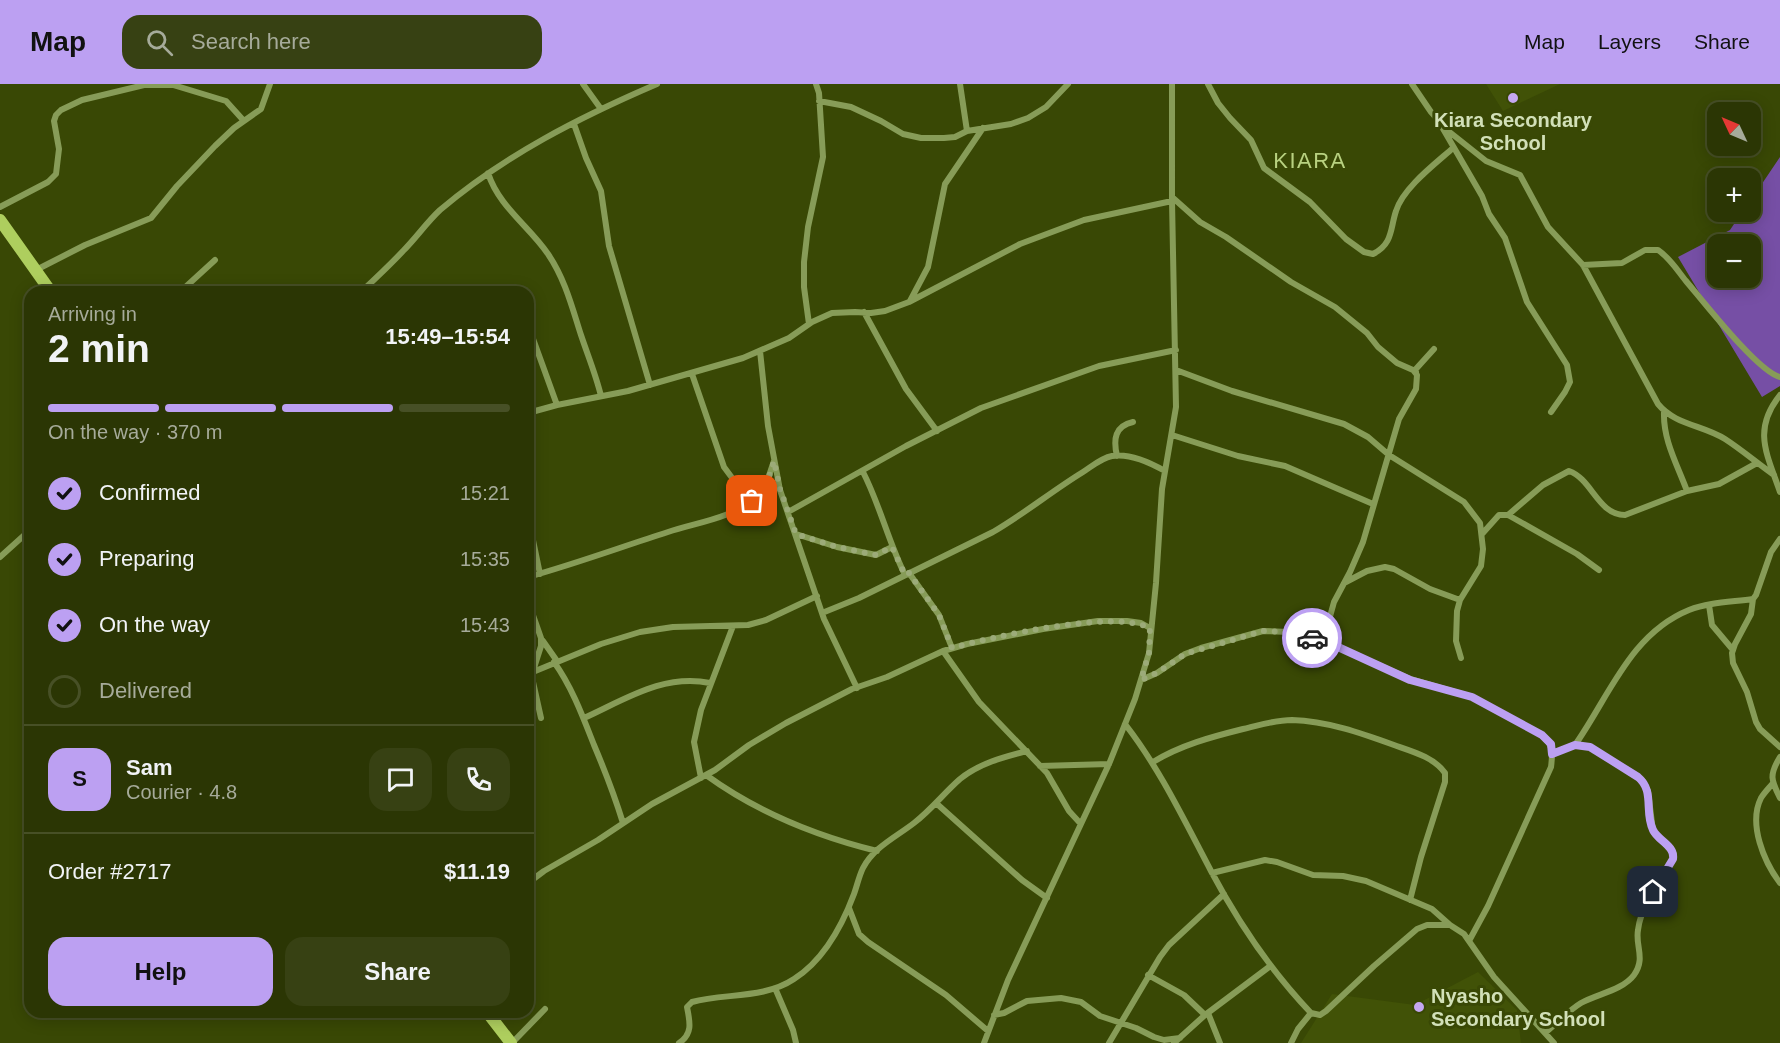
<!DOCTYPE html>
<meta charset="utf-8">
<style>
:root{--surface:#2b3604;--page:#374113;--text:#f1f3f6;--muted:#a6ab9a;--line:#475026;--accent:#bca0f2}
body{margin:0;font-family:Arial,sans-serif;background:var(--page);color:var(--text);height:100vh;display:flex;flex-direction:column;font-size:22px;white-space:nowrap}
*{box-sizing:border-box;margin:0}
p{font-size:20px;color:var(--muted)}
.icon{flex:none;width:33px;height:33px;fill:none;stroke:currentColor;stroke-width:2;stroke-linecap:round;stroke-linejoin:round}
.map{position:relative;flex:1;overflow:hidden}
.details{position:absolute;left:24px;top:202px;width:510px;height:732px;display:flex;flex-direction:column;background:var(--surface);border-radius:18px;box-shadow:0 3px 15px #0003,0 0 0 2px var(--line)}
.details>*{flex:none}
.needle{width:39px;rotate:314deg}
.tools{position:absolute;left:1707px;top:18px;display:grid;gap:12px}
.tools a{display:grid;place-items:center;width:54px;height:54px;border-radius:12px;background:var(--surface);box-shadow:0 3px 15px #0003,0 0 0 2px var(--line);font-size:30px}
.pin{position:absolute;display:grid;place-items:center;width:51px;height:51px;color:#fff;margin:-26px;border-radius:12px;box-shadow:0 3px 9px #0006}
.courier{position:absolute;display:grid;place-items:center;width:60px;height:60px;margin:-30px;border:4px solid #bca0f2;border-radius:50%;background:#fff;color:#222;box-shadow:0 2px 8px #0007}
.head em{font-style:normal;font-weight:800}
.head div{display:flex;flex-direction:column-reverse}
.head{display:flex;align-items:center;justify-content:space-between;height:102px;padding:0 24px}
h1{font-size:39px;font-weight:800;line-height:45px}
.bar{display:grid;grid-template-columns:repeat(4,1fr);gap:9px 6px;align-content:center;height:72px;padding:0 24px}
.bar i{height:8px;border-radius:4px;background:var(--line)}
.bar .selected{background:var(--accent)}
.bar p{grid-column:span 4}
.line{display:flex;align-items:center;gap:15px;padding:0 24px;border-top:2px solid var(--line)}
.line div{flex:1}
.round{display:grid;place-items:center;flex:none;width:63px;height:63px;border-radius:18px;background:var(--page)}
ol{padding:0 24px;list-style:none}
li{display:flex;align-items:center;gap:18px;height:66px}
li p{margin-inline-start:auto}
li .icon{padding:6px;border-radius:50%;background:var(--accent);color:#111;stroke-width:4}
li:last-child{color:var(--muted)}
li i{width:33px;height:33px;border:3px solid var(--line);border-radius:50%}
.cta{display:flex;gap:12px;margin-top:auto;padding:12px 24px}
.cta a{flex:1;height:69px;border-radius:18px;background:var(--accent);color:#111;font-size:24px;font-weight:800;line-height:69px;text-align:center}
.cta a+a{background:var(--page);color:var(--text)}
header{display:flex;align-items:center;gap:36px;box-sizing:border-box;height:84px;padding:0 30px;background:var(--accent);color:#111}
header strong{font-size:28px}
nav{display:flex;gap:33px;margin-inline-start:auto;font-size:21px}
.search{width:420px;height:54px;background:var(--page);display:flex;align-items:center;gap:15px;box-sizing:border-box;padding:0 21px;border-radius:18px;color:var(--muted);font-size:22px}
.map>svg:first-child{display:block}
.built{fill:#415207}
.green{fill:#764fa5;fill-rule:evenodd}
.lines{fill:none;stroke-linecap:round;stroke-linejoin:round}
.street{stroke:#879c58;stroke-width:6}
.secondary{stroke:#aece5e;stroke-width:12}
.done{stroke:#9cab79;stroke-width:6;stroke-dasharray:0 10.8}
.route{stroke:#bca0f2;stroke-width:8}
.poi-dot{fill:#c5a7f1;stroke:#394805;stroke-width:2}
.labels{text-anchor:middle;stroke-width:6;stroke-linejoin:round;paint-order:stroke}
.poi-label{font-size:20px;font-weight:bold;fill:#d2e0b8;stroke:#394805}
.quarter-label{font-size:22px;letter-spacing:1.5px;fill:#b8d180;stroke:#394805}
</style>
<header>
<strong>Map</strong>
<div class="search"><svg class="icon" aria-label="search" viewBox="0 0 24 24"><circle cx="10" cy="10" r="6"/><path d="M15 15l6 6"/></svg>Search here</div>
<nav><a>Map</a><a>Layers</a><a>Share</a></nav>
</header>
<div class="map">
<svg width="1780" height="959" viewBox="0 0 1780 959">
<rect width="100%" height="100%" fill="#394805"/>
<path class="built" d="M 1486,0 L 1560,0 L 1503,27 Z
M 1478,888 L 1517,926 L 1521,959 L 1301,959 L 1332,910 L 1415,921 Z"/>
<path class="green" d="M 1780,73 L 1780,302 L 1762,313 L 1678,173 L 1730,146 L 1742,128 L 1750,128 L 1751,116 ZM 1718,160 L 1750,160 L 1750,194 L 1718,194 Z"/>
<g class="lines">
<path class="street" d="M 583,0 L 601,25
M 960,0 L 967,47
M 1208,0 L 1218,19 L 1230,34 L 1251,56 L 1264,84 L 1310,118 L 1346,155 L 1364,168 L 1373,170 C 1393,160 1390,145 1396,127 C 1403,104 1435,80 1453,64
M 1412,0 L 1431,28 L 1447,46 L 1486,77 L 1520,91 L 1548,143 L 1583,181 L 1658,320 C 1675,341 1703,341 1725,355 C 1742,366 1757,379 1774,391
M 819,17 L 851,23 L 881,37 L 903,50 L 921,54 L 944,54 L 955,53 L 967,47 L 1011,40 L 1028,34 L 1046,23 L 1068,0
M 574,40 L 586,74 L 601,107 L 609,162 L 650,301
M 1442,43 L 1482,112 L 1489,130 L 1505,154 L 1527,218 L 1567,281 L 1570,298 L 1565,308 L 1551,328
M 488,89 C 499,123 529,142 548,170 C 565,195 572,223 581,251 C 588,272 596,291 601,312
M 1172,113 L 1200,138 L 1226,153 L 1291,198 L 1335,223 L 1367,249 L 1378,263 L 1397,279 L 1413,286 L 1417,291 L 1416,305 L 1399,335 L 1363,458 L 1350,488 L 1334,518 L 1323,558
M 0,123 L 48,98 L 56,90 L 59,65 L 54,37 L 56,31 L 61,26 L 82,16 L 144,1 L 173,1 L 226,17 L 244,37
M 1583,181 L 1622,179 L 1645,166 L 1658,166 C 1670,174 1677,186 1686,197 C 1703,217 1758,288 1780,293
M 36,186 L 85,161 L 151,134 L 177,102 L 215,62 L 234,44 L 261,25 L 270,0
M 180,208 L 215,176
M 361,208 C 375,195 390,181 403,167 C 416,154 427,138 440,126 C 505,71 580,33 657,0
M 910,217 L 928,183 L 945,100 L 983,44
M 864,228 L 906,305 L 937,347
M 809,240 L 804,203 L 804,178 L 808,143 L 823,73 L 819,9 L 816,0
M 528,241 L 557,321
M 760,267 L 768,342 L 780,406 L 824,535 L 857,604
M 1176,286 L 1232,307 L 1344,340 L 1368,353 L 1389,371 L 1464,418 L 1480,439 L 1483,465 L 1481,482 L 1460,516 L 1457,527 L 1456,557 L 1461,574
M 1416,288 L 1415,286 L 1434,265
M 692,290 L 724,383 L 747,414 L 752,417
M 1780,311 C 1752,346 1767,370 1780,408
M 1664,328 C 1663,356 1677,380 1687,407
M 528,329 L 557,321 L 628,307 L 743,274 L 789,254 L 812,238 L 832,229 L 855,228 L 871,229 L 885,227 L 909,218 L 1020,160 L 1084,136 L 1172,117
M 1172,351 L 1238,372 L 1285,382 L 1373,420
M 1117,372 C 1113,355 1115,342 1133,338
M 863,388 C 880,421 888,457 905,491
M 788,428 L 906,362 L 981,324 L 1099,282 L 1176,266
M 1508,431 L 1543,401 L 1569,387 C 1592,395 1598,431 1625,431 L 1687,407 L 1719,400 L 1757,379
M 528,432 L 540,490
M 796,450 L 837,463 L 876,471 L 892,463
M 1482,450 L 1499,431 L 1508,431 L 1577,470 L 1599,486
M 0,473 L 30,446
M 909,489 L 939,531 L 952,564
M 528,493 C 575,480 621,463 668,448 C 698,438 731,435 756,413 C 767,404 769,390 774,377
M 1346,498 L 1367,487 L 1385,483 L 1394,485 L 1430,505 L 1460,516
M 1753,515 L 1751,530 L 1735,560 L 1732,569 L 1733,579 L 1747,608 L 1756,638 L 1760,645 L 1780,663
M 528,517 L 541,554 L 541,562 L 533,587
M 1709,521 L 1712,541 L 1733,566
M 822,529 L 859,514 L 993,448 C 1024,430 1052,407 1083,388 C 1091,383 1101,374 1112,372 C 1129,369 1151,379 1165,387
M 543,557 L 557,577
M 943,567 L 979,618 L 1047,689 L 1069,727 L 1080,739
M 554,578 C 572,603 583,633 594,661 C 605,687 615,713 623,739
M 531,589 L 541,634
M 528,590 L 601,560 L 640,548 L 673,543 L 748,541 L 766,536 L 817,512
M 1141,596 L 1157,589 L 1185,570 L 1201,564 L 1263,547 L 1289,548 L 1338,563 L 1410,595 L 1472,613 L 1542,651 C 1553,661 1553,668 1551,683 L 1488,822 L 1469,857
M 584,634 C 624,616 664,589 710,599
M 1125,640 C 1160,685 1184,736 1211,787 C 1238,838 1271,887 1311,929 L 1320,931 L 1326,927 L 1374,882 L 1417,845 L 1427,841 L 1450,841 L 1464,850 L 1494,893 L 1554,959
M 1575,661 C 1609,613 1630,550 1689,526 C 1709,518 1732,518 1753,515 L 1756,511 L 1771,468 L 1780,455
M 1780,673 C 1769,691 1771,696 1780,714
M 1153,678 C 1181,661 1211,653 1243,645 C 1259,641 1275,636 1292,636 C 1327,637 1361,649 1394,661 C 1411,667 1434,673 1445,689 L 1445,698 L 1421,773 L 1410,816
M 1040,682 L 1109,680
M 706,691 C 757,728 816,752 877,767
M 701,694 L 694,658 L 701,626 L 733,542
M 1773,699 C 1769,704 1764,709 1761,714 C 1748,740 1764,778 1780,799
M 936,719 L 1022,796 L 1047,814
M 1212,789 L 1265,776 L 1277,778 L 1313,791 L 1343,792 L 1366,797 L 1432,825 L 1450,841
M 528,799 L 544,787 L 598,756 L 652,720 L 715,686 L 749,661 L 786,639 L 852,605 L 887,593 L 943,567 L 967,560 L 1043,545 L 1098,537 L 1127,537 L 1141,539 L 1150,544
M 849,824 L 859,850 L 868,858 L 946,911 L 988,947
M 1148,891 L 1184,911 L 1205,931
M 775,904 L 793,946 L 796,959
M 1208,929 L 1220,959
M 994,931 L 1004,929 L 1027,917 L 1061,914 L 1081,918 L 1100,932 L 1136,944 L 1154,953 L 1164,956 L 1180,954
M 1545,949 C 1557,939 1568,927 1581,919 C 1597,910 1623,906 1634,891 C 1646,874 1635,862 1638,846 C 1641,821 1660,796 1673,775 L 1674,770 L 1653,747 L 1648,707 L 1643,697 L 1590,663 L 1575,661 L 1553,670
M 512,959 L 545,925
M 679,959 C 693,950 690,938 687,923 L 692,918 C 725,909 764,915 794,895 C 824,876 842,842 854,810 C 857,802 859,792 863,784 C 874,763 896,753 914,739 C 931,726 944,709 960,695 C 980,679 1004,673 1027,667
M 984,959 L 1008,896 L 1109,680 L 1135,615 L 1149,569 L 1156,499 L 1162,405 L 1176,323 L 1172,117 L 1172,0
M 1109,959 L 1160,873 L 1169,861 L 1224,810
M 1174,959 L 1205,931 L 1269,883
M 1291,959 L 1298,945 L 1311,929"/>
<path class="secondary" d="M 0,136 L 51,208
M 487,928 L 511,959"/>
</g>
<g class="lines">
<path class="done" d="M 752,417 L 766,402 L 774,377 L 780,405 L 796,450 L 837,463 L 876,471 L 892,463 L 905,491 L 909,489 L 939,531 L 952,564 C 993,553 1114,525 1150,544 L 1149,569 L 1141,596 L 1157,589 L 1185,570 L 1263,547 L 1288,548 L 1312,554"/>
<path class="route" d="M 1312,554 L 1338,563 L 1410,596 L 1472,613 L 1542,651 L 1551,660 L 1552,670 L 1575,661 L 1590,663 L 1638,693 C 1655,707 1644,728 1653,746 C 1658,757 1675,761 1673,775 L 1653,808"/>
</g>
<g class="poi-dot">
<circle cx="1513" cy="14" r="6"/>
<circle cx="1419" cy="923" r="6"/>
</g>
<g class="labels">
<g class="poi-label">
<text x="1513" y="43">Kiara Secondary<tspan x="1513" dy="23">School</tspan></text>
<text x="1431" y="919" text-anchor="start">Nyasho<tspan x="1431" dy="23">Secondary School</tspan></text>
</g>
<g class="quarter-label">
<text x="1310" y="84">KIARA</text>
</g>
</g>
</svg>
<div class="tools">
<a><svg class="needle" viewBox="-14 -14 28 28"><path d="M0-13l5 13h-10z" fill="#e53935"/><path d="M0 13l5-13h-10z" fill="#a6ab9a"/></svg></a>
<a>+</a>
<a>−</a>
</div>
<div class="pin" style="left:752px;top:417px;background:#ea580c"><svg class="icon" aria-label="bag" viewBox="0 0 24 24"><path d="M5 8h14l-1 12H6zM9 8a3 3 0 0 1 6 0"/></svg></div>
<div class="pin" style="left:1653px;top:808px;background:#1f2937"><svg class="icon" aria-label="home" viewBox="0 0 24 24"><path d="M3 11l9-7 9 7M6 9v11h12V9"/></svg></div>
<div class="courier" style="left:1312px;top:554px"><svg class="icon" aria-label="car" viewBox="0 0 24 24"><path d="M5 17H2v-5l4-1 3-4h7l3 4 3 1v5h-3M9 17h6M6 11h13"/><circle cx="7" cy="17" r="2"/><circle cx="17" cy="17" r="2"/></svg></div>
<section class="details">
<div class="head"><div><h1>2 min</h1><p>Arriving in</p></div><em>15:49–15:54</em></div>
<div class="bar"><i class="selected"></i><i class="selected"></i><i class="selected"></i><i></i><p>On the way · 370 m</p></div>
<ol>
<li><svg class="icon" aria-label="check" viewBox="0 0 24 24"><path d="M5 12l5 5 9-10"/></svg>Confirmed<p>15:21</p></li>
<li><svg class="icon" aria-label="check" viewBox="0 0 24 24"><path d="M5 12l5 5 9-10"/></svg>Preparing<p>15:35</p></li>
<li><svg class="icon" aria-label="check" viewBox="0 0 24 24"><path d="M5 12l5 5 9-10"/></svg>On the way<p>15:43</p></li>
<li><i></i>Delivered</li>
</ol>
<div class="line" style="height:108px"><b class="round" style="background:var(--accent);color:#111">S</b><div><b>Sam</b><p>Courier · 4.8</p></div><a class="round"><svg class="icon" aria-label="chat" viewBox="0 0 24 24"><path d="M4 5h16v11H9l-5 4z"/></svg></a><a class="round"><svg class="icon" aria-label="phone" viewBox="0 0 24 24"><path d="M5 4h4l2 5-3 2q2 4 5 5l2-3 5 2v4C11 20 4 13 5 4z"/></svg></a></div>
<div class="line" style="height:78px"><div>Order #2717</div><b>$11.19</b></div>
<div class="cta"><a>Help</a><a>Share</a></div>
</section>
</div>
